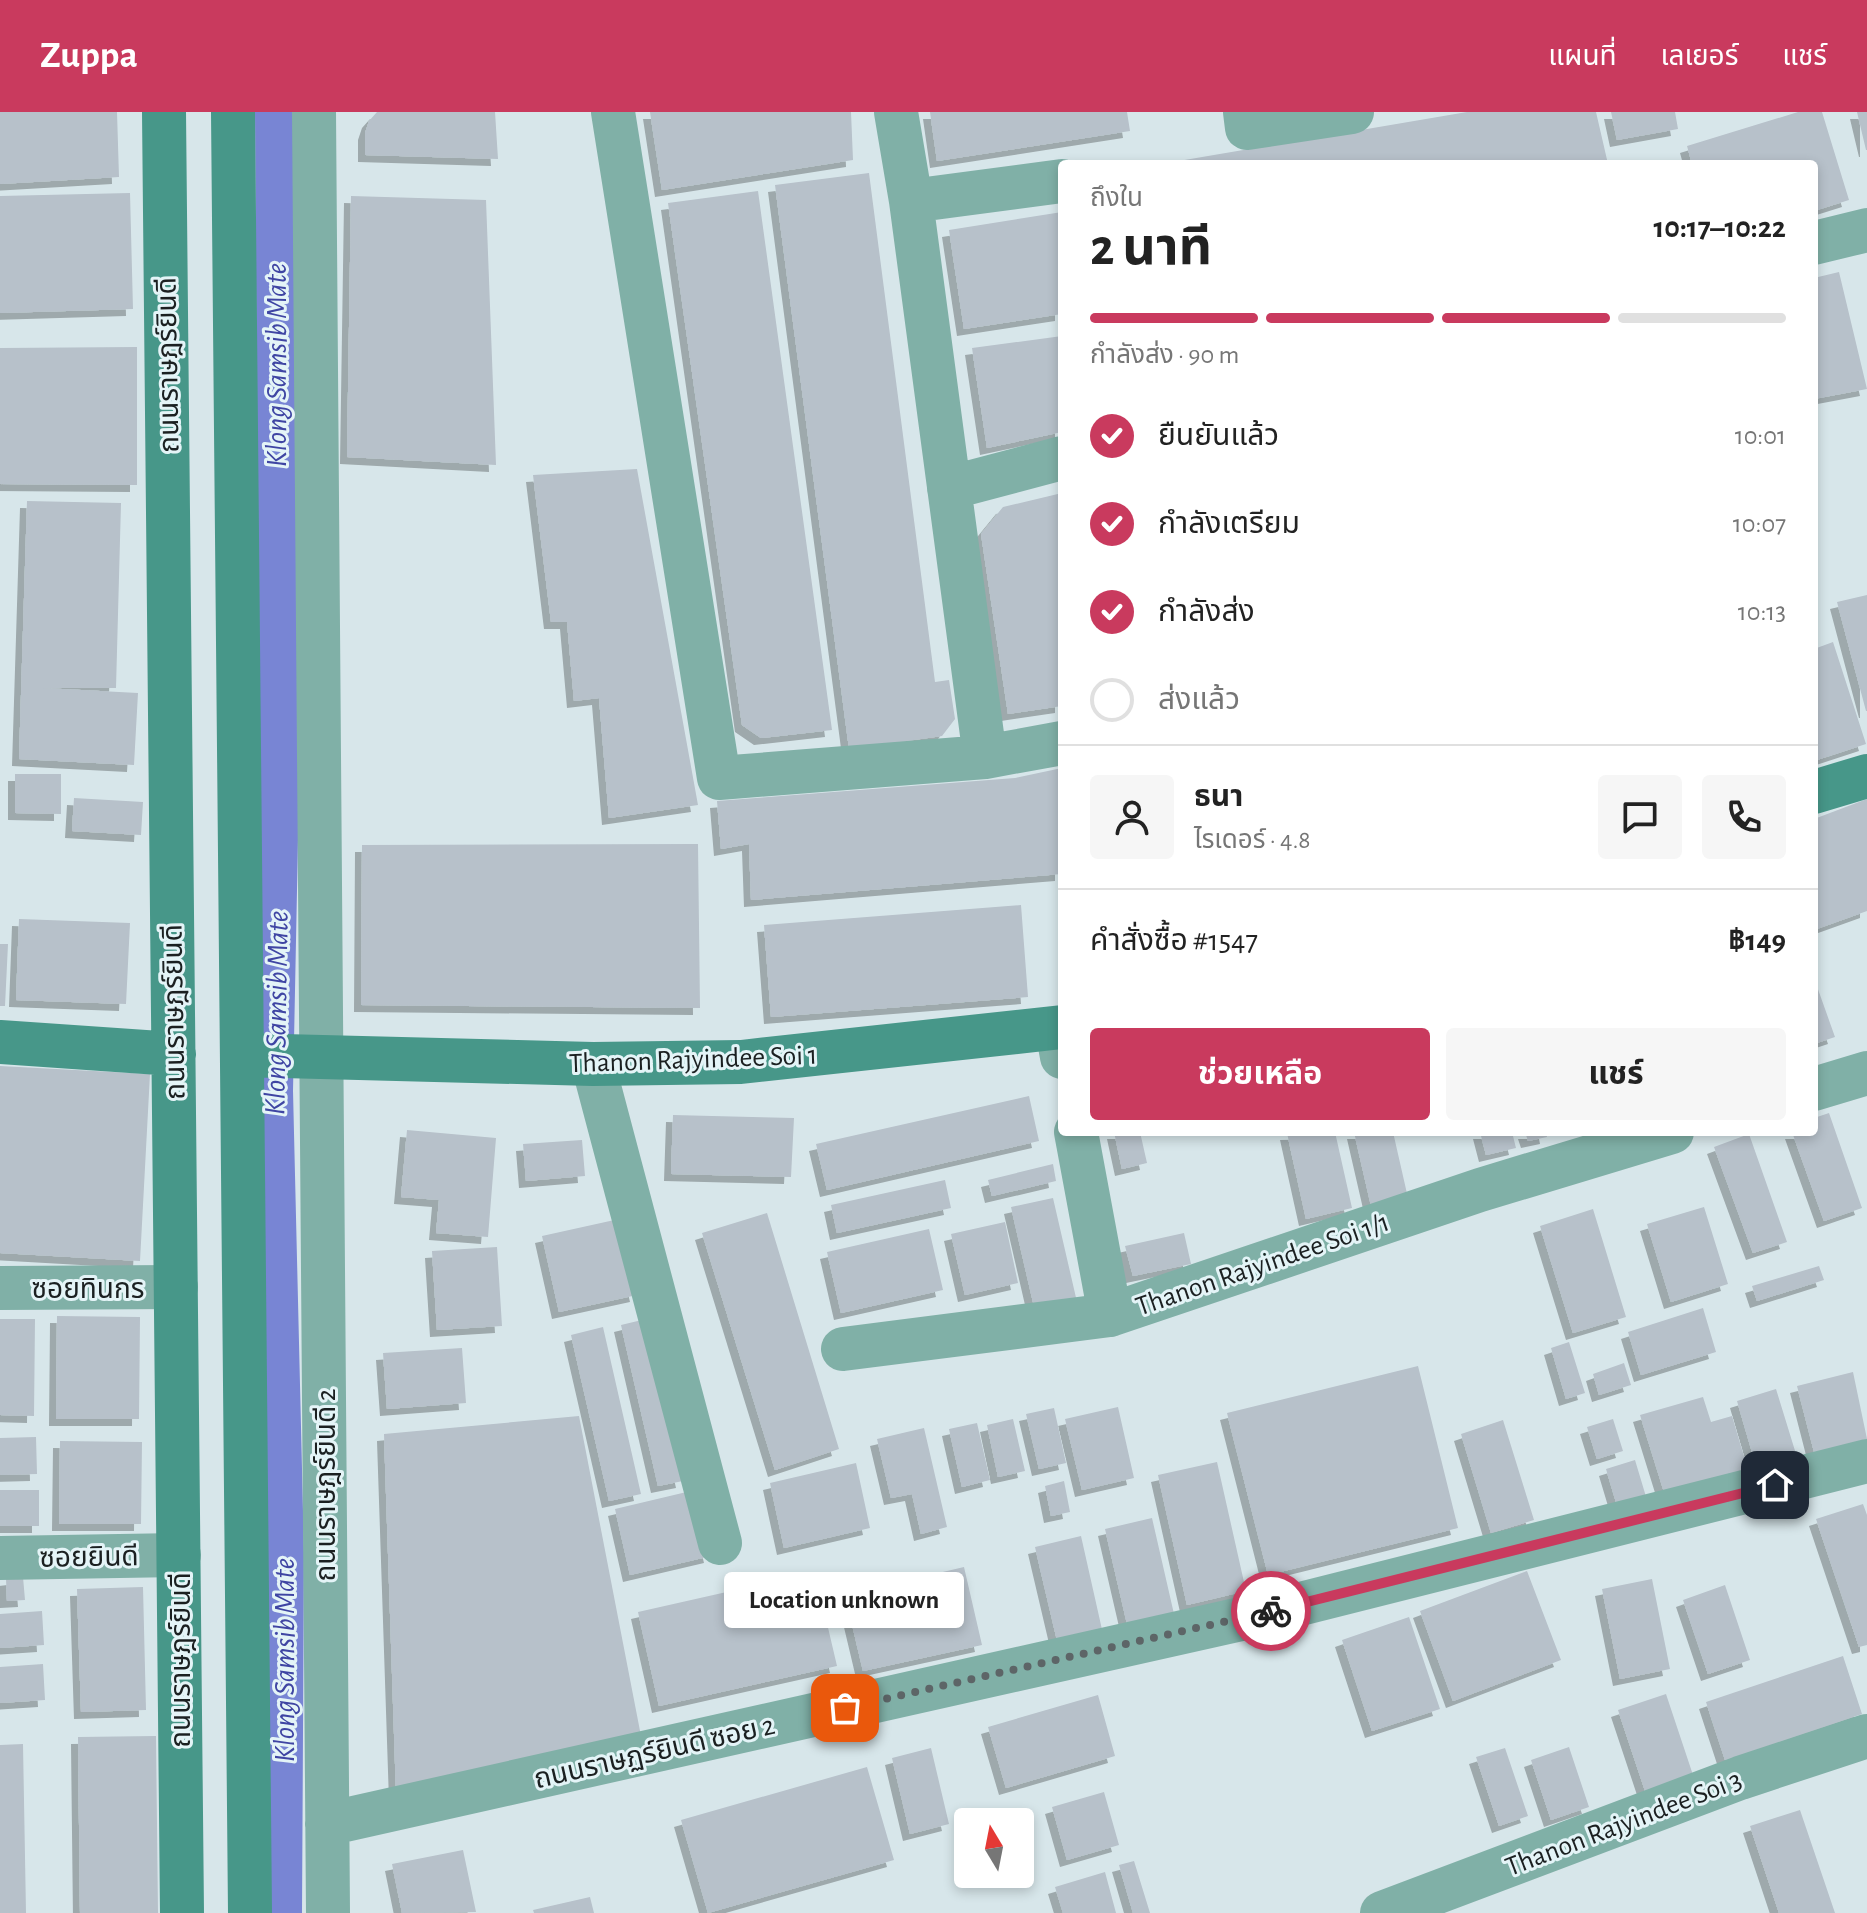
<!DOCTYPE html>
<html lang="th">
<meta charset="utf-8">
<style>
:root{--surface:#fff;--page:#f6f6f6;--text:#222;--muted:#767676;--line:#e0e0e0;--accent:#c93a5e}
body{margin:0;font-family:"Alegreya Sans","Noto Sans Thai",sans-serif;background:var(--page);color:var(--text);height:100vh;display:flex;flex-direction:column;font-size:30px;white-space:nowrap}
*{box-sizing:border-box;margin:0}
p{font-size:26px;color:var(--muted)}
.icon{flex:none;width:44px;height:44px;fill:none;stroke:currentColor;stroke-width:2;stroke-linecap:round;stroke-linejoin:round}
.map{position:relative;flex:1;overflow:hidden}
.details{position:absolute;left:1058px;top:48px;width:760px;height:976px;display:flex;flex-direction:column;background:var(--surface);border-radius:8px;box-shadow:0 4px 12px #0003}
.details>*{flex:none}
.needle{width:52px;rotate:350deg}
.controls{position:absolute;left:954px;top:1696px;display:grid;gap:16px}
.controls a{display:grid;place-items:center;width:80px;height:80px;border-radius:8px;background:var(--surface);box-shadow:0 4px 12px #0003;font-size:40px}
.pin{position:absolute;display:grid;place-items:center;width:68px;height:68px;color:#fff;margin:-34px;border-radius:16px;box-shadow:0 4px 12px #0006}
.courier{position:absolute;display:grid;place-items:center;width:80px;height:80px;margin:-40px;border:6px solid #c93a5e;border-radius:50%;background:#fff;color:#222;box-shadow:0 2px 10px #0007}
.bubble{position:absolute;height:56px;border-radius:8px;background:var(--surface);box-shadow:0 4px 12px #0003;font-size:26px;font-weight:700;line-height:56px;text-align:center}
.overview em{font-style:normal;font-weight:700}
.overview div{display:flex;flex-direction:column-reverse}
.overview{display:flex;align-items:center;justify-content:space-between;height:136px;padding:0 32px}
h1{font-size:52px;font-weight:700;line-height:60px}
.bar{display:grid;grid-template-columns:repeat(4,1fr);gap:12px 8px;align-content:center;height:96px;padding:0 32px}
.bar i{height:10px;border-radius:6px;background:var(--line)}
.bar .current{background:var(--accent)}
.bar p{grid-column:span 4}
.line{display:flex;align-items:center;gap:20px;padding:0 32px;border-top:2px solid var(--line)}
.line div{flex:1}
.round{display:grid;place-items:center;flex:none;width:84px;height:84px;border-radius:8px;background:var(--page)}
ol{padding:0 32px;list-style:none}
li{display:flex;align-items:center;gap:24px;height:88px}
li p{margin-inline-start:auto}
li .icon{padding:8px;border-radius:50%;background:var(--accent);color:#fff;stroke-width:4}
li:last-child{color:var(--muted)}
li i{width:44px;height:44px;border:4px solid var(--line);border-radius:50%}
.primary-button{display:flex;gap:16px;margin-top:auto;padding:16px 32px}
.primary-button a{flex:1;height:92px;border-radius:8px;background:var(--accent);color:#fff;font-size:32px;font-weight:700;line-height:92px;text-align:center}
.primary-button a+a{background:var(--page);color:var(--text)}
header{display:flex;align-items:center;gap:48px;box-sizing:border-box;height:112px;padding:0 40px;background:var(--accent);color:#fff}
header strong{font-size:38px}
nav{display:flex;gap:44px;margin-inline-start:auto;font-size:28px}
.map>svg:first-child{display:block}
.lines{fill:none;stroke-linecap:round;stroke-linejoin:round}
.canal{stroke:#7885d4;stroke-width:40}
.building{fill:#b7c1ca;filter:url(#shadow)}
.street{stroke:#80b0a7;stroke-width:44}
.secondary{stroke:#479789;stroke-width:44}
.done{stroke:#5d6567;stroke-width:8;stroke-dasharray:0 14.4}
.route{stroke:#c93a5e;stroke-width:10}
.labels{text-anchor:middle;stroke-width:6;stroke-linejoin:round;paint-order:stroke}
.street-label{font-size:28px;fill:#1b2021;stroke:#e4f4f7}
.water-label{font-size:30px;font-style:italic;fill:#3f45a3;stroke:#e4f4f7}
</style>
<header>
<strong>Zuppa</strong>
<nav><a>แผนที่</a><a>เลเยอร์</a><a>แชร์</a></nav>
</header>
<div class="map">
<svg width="1867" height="1801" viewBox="0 0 1867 1801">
<defs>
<filter id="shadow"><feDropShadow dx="-7" dy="7" stdDeviation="0" flood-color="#0004"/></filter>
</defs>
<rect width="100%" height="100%" fill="#d7e6ea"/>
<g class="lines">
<path class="canal" d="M 275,0 L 279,678 L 273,979 L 284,1441 L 282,1801"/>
</g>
<path class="building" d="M 0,0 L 117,0 L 119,65 L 0,72 Z
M 377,0 L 495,0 L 498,47 L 365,43 L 365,21 L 369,9 Z
M 650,0 L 851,0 L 853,48 L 662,78 Z
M 930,0 L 1127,0 L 1130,19 L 937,49 Z
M 1467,0 L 1596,0 L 1608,52 L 1161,52 Z
M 1611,0 L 1675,0 L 1678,17 L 1617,28 Z
M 1798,0 L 1822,0 L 1849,88 L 1814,99 L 1814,52 L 1692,52 L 1687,34 Z
M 1857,0 L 1867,0 L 1867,38 L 1866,38 Z
M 869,61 L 935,570 L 949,568 L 955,607 L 942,624 L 849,637 L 775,73 Z
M 758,79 L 832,618 L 761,626 L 742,613 L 668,91 Z
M 130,81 L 133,197 L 0,201 L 0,84 Z
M 351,84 L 486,88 L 496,353 L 347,345 Z
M 1062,100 L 1062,202 L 964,217 L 949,118 Z
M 1839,160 L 1867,277 L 1814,287 L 1814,166 Z
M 1062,224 L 1062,320 L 987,336 L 972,236 Z
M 137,235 L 137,373 L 0,372 L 0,236 Z
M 637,357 L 698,693 L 609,706 L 599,586 L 574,589 L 567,510 L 551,510 L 533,363 Z
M 1062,381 L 1062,594 L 1008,602 L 981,422 L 1003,395 Z
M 27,389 L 121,391 L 116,576 L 43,576 L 138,581 L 134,653 L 19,647 Z
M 1867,483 L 1867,599 L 1866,599 L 1837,490 Z
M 1833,530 L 1866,632 L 1814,649 L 1814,537 Z
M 1062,656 L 1062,762 L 751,788 L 749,732 L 721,737 L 717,689 L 1015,666 Z
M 15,662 L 61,662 L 61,702 L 15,701 Z
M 74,686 L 143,690 L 141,723 L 72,719 Z
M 1867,687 L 1867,799 L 1814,818 L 1814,707 Z
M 698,732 L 700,896 L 361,893 L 362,733 Z
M 1021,793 L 1028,885 L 771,905 L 764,813 Z
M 19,807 L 130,811 L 126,892 L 16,888 Z
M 0,832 L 8,832 L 5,894 L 0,894 Z
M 1814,866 L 1835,925 L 1814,932 Z
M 0,954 L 150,962 L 140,1149 L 0,1141 Z
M 1029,984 L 1039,1029 L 827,1078 L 816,1032 Z
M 1829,1001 L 1862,1096 L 1824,1109 L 1792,1020 L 1814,1020 L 1814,1006 Z
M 673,1003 L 794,1006 L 791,1065 L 671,1062 Z
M 407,1018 L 496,1026 L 488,1125 L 436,1121 L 439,1088 L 401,1085 Z
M 1114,1020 L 1140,1020 L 1147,1051 L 1122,1057 Z
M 1335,1020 L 1352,1096 L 1306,1107 L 1287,1021 Z
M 1354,1020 L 1393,1020 L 1408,1086 L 1371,1094 Z
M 1480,1020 L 1512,1020 L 1516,1036 L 1486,1043 Z
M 1525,1020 L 1546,1020 L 1547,1025 L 1528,1029 Z
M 1749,1022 L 1787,1130 L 1753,1141 L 1714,1035 Z
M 582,1028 L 585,1064 L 526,1069 L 523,1032 Z
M 1053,1052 L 1056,1069 L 992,1084 L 988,1068 Z
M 945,1068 L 951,1096 L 837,1121 L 831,1093 Z
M 1053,1086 L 1077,1190 L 1035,1199 L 1011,1095 Z
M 1704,1095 L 1728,1172 L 1671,1190 L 1647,1112 Z
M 1593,1097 L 1626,1205 L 1573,1221 L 1540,1114 Z
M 767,1101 L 839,1337 L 775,1358 L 702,1121 Z
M 619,1107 L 637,1183 L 559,1200 L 542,1124 Z
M 1005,1110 L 1018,1171 L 965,1183 L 951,1122 Z
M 929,1117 L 943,1178 L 841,1201 L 827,1140 Z
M 1184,1121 L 1191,1152 L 1133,1164 L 1125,1134 Z
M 497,1135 L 502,1214 L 437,1218 L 432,1139 Z
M 1819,1154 L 1824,1168 L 1757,1189 L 1752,1174 Z
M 1703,1196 L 1716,1240 L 1641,1263 L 1628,1220 Z
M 57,1204 L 140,1205 L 139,1307 L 56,1307 Z
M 0,1207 L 35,1207 L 34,1304 L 0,1303 Z
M 646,1207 L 683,1369 L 658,1374 L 621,1213 Z
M 603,1215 L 641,1382 L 609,1389 L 571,1223 Z
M 1569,1230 L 1585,1281 L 1566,1287 L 1551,1236 Z
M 462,1236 L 466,1291 L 387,1297 L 383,1241 Z
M 1624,1251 L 1631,1273 L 1599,1283 L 1593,1262 Z
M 1418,1254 L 1458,1416 L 1268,1463 L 1227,1301 Z
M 1853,1260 L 1867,1327 L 1814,1340 L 1797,1274 Z
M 1776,1277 L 1796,1342 L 1756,1354 L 1737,1289 Z
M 1703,1285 L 1711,1310 L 1732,1304 L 1751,1368 L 1668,1393 L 1640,1303 Z
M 1118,1295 L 1134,1366 L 1082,1378 L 1065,1307 Z
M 1054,1296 L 1066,1351 L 1039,1357 L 1026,1302 Z
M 579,1304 L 641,1624 L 396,1682 L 384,1322 Z
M 1013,1307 L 1025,1359 L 998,1365 L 987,1313 Z
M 1613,1307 L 1623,1339 L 1597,1347 L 1587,1315 Z
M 1503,1308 L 1534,1408 L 1491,1421 L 1461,1322 Z
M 977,1311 L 990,1368 L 962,1375 L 949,1317 Z
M 924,1316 L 947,1415 L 921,1422 L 912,1382 L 891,1386 L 877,1327 Z
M 36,1325 L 37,1362 L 0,1363 L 0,1326 Z
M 60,1329 L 142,1330 L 141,1412 L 59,1412 Z
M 1635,1348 L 1647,1388 L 1618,1397 L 1606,1357 Z
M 1217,1350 L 1246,1479 L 1187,1493 L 1158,1363 Z
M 856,1351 L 870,1416 L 784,1436 L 770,1371 Z
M 1064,1369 L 1070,1400 L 1051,1404 L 1045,1374 Z
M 0,1378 L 39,1378 L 39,1414 L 0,1414 Z
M 695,1378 L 711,1444 L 630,1463 L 615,1397 Z
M 1863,1392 L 1867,1403 L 1867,1533 L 1859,1535 L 1816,1407 Z
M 1152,1406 L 1174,1502 L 1127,1512 L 1105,1417 Z
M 1081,1424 L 1103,1522 L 1058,1533 L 1035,1435 Z
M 964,1455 L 982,1533 L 863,1559 L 845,1483 Z
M 1527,1459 L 1561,1548 L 1453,1589 L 1420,1499 Z
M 815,1460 L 837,1554 L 659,1594 L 638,1500 Z
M 23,1465 L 25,1488 L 7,1489 L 6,1467 Z
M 1652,1467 L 1670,1557 L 1620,1567 L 1602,1477 Z
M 1725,1473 L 1750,1548 L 1708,1562 L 1683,1488 Z
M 143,1475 L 146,1598 L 81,1600 L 77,1477 Z
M 42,1499 L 44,1533 L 0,1536 L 0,1502 Z
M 1409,1505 L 1440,1597 L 1372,1619 L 1342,1528 Z
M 1843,1544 L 1862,1602 L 1725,1648 L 1706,1590 Z
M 43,1552 L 45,1588 L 0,1591 L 0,1555 Z
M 1666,1582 L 1694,1666 L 1646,1682 L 1618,1598 Z
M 1098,1583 L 1115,1644 L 1006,1676 L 988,1615 Z
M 156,1624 L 158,1801 L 80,1801 L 78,1625 Z
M 23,1632 L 26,1801 L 0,1801 L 0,1633 Z
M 1569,1635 L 1589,1695 L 1551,1708 L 1531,1648 Z
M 931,1636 L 949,1712 L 910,1722 L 892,1646 Z
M 1505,1636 L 1528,1704 L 1499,1714 L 1476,1645 Z
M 867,1655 L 894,1748 L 708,1801 L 681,1708 Z
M 1104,1680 L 1119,1733 L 1067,1748 L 1052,1695 Z
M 1800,1698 L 1835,1801 L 1779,1801 L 1750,1714 Z
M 463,1738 L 476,1800 L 402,1801 L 392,1752 Z
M 1134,1749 L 1150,1801 L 1133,1801 L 1119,1753 Z
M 1105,1760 L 1116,1801 L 1063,1801 L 1055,1775 Z
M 590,1785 L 594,1801 L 534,1801 L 533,1798 Z"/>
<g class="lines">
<path class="street" d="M 314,0 L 328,1801
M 613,0 L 719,666 L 985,645 L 1062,631
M 896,0 L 911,89 L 985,645
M 1245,0 L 1247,16 L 1352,0
M 911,89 L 1062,69
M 1814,131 L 1867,118
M 949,376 L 1062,346
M 1057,917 L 1062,945
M 593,952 L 720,1431
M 1814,977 L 1867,961
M 1076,1020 L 1110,1203
M 0,1176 L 176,1175
M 843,1237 L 1110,1203 L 1480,1078 L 1672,1020
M 0,1446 L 179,1443
M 327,1712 L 1241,1507 L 1867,1349
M 1382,1801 L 1740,1666 L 1867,1624"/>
<path class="secondary" d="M 164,0 L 182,1801
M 233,0 L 250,1801
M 1814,680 L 1867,664
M 0,930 L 174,942
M 242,943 L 593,952 L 741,950 L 1062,915"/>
</g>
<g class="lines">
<path class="done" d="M 845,1596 L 1271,1499"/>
<path class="route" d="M 1271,1499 L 1775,1373"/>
</g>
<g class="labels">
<g class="street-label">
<text transform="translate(167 253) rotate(-91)" y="10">ถนนราษฎร์ยินดี</text>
<text transform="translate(173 900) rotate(-91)" y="10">ถนนราษฎร์ยินดี</text>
<text transform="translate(693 946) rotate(-2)" y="10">Thanon Rajyindee Soi 1</text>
<text transform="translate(1262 1151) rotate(-19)" y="10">Thanon Rajyindee Soi 1/1</text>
<text x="88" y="1186">ซอยทินกร</text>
<text transform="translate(325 1373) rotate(-90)" y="10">ถนนราษฎร์ยินดี 2</text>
<text transform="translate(89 1444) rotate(-1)" y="10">ซอยยินดี</text>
<text transform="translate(180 1548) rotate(-90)" y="10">ถนนราษฎร์ยินดี</text>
<text transform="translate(654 1639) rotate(-13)" y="10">ถนนราษฏร์ยินดี ซอย 2</text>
<text transform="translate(1623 1710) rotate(-21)" y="10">Thanon Rajyindee Soi 3</text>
</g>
<g class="water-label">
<text transform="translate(276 253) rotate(-90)" y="10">Klong Samsib Mate</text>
<text transform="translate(276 901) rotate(-89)" y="10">Klong Samsib Mate</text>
<text transform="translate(284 1548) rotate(-90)" y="10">Klong Samsib Mate</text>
</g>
</g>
</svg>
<div class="controls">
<a><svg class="needle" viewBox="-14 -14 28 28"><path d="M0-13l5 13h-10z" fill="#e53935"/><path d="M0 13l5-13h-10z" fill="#767676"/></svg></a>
</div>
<div class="pin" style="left:845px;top:1596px;background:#ea580c"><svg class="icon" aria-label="bag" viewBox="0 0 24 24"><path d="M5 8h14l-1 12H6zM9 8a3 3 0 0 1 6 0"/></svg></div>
<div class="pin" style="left:1775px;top:1373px;background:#1f2937"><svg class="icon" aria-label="home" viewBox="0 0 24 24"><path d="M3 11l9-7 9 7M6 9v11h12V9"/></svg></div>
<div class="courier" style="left:1271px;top:1499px"><svg class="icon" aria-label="bike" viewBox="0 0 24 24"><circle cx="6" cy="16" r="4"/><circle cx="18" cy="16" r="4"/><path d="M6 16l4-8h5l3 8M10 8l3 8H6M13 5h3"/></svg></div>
<div class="bubble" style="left:724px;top:1460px;width:240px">Location unknown</div>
<section class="details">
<div class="overview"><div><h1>2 นาที</h1><p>ถึงใน</p></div><em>10:17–10:22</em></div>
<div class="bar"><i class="current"></i><i class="current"></i><i class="current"></i><i></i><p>กำลังส่ง · 90 m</p></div>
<ol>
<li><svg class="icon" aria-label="check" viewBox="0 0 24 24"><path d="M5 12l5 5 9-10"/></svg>ยืนยันแล้ว<p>10:01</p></li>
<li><svg class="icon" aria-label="check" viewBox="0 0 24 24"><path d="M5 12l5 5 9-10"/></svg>กำลังเตรียม<p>10:07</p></li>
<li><svg class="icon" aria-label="check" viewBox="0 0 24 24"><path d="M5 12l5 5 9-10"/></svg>กำลังส่ง<p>10:13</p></li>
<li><i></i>ส่งแล้ว</li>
</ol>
<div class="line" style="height:144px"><a class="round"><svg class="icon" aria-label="person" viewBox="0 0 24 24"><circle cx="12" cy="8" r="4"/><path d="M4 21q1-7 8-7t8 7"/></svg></a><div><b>ธนา</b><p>ไรเดอร์ · 4.8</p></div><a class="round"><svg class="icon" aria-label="chat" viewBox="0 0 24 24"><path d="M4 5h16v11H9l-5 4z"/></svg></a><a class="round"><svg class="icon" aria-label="phone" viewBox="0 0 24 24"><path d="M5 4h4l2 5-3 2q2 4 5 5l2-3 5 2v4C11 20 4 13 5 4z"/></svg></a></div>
<div class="line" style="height:104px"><div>คำสั่งซื้อ #1547</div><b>฿149</b></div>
<div class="primary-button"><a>ช่วยเหลือ</a><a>แชร์</a></div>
</section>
</div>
